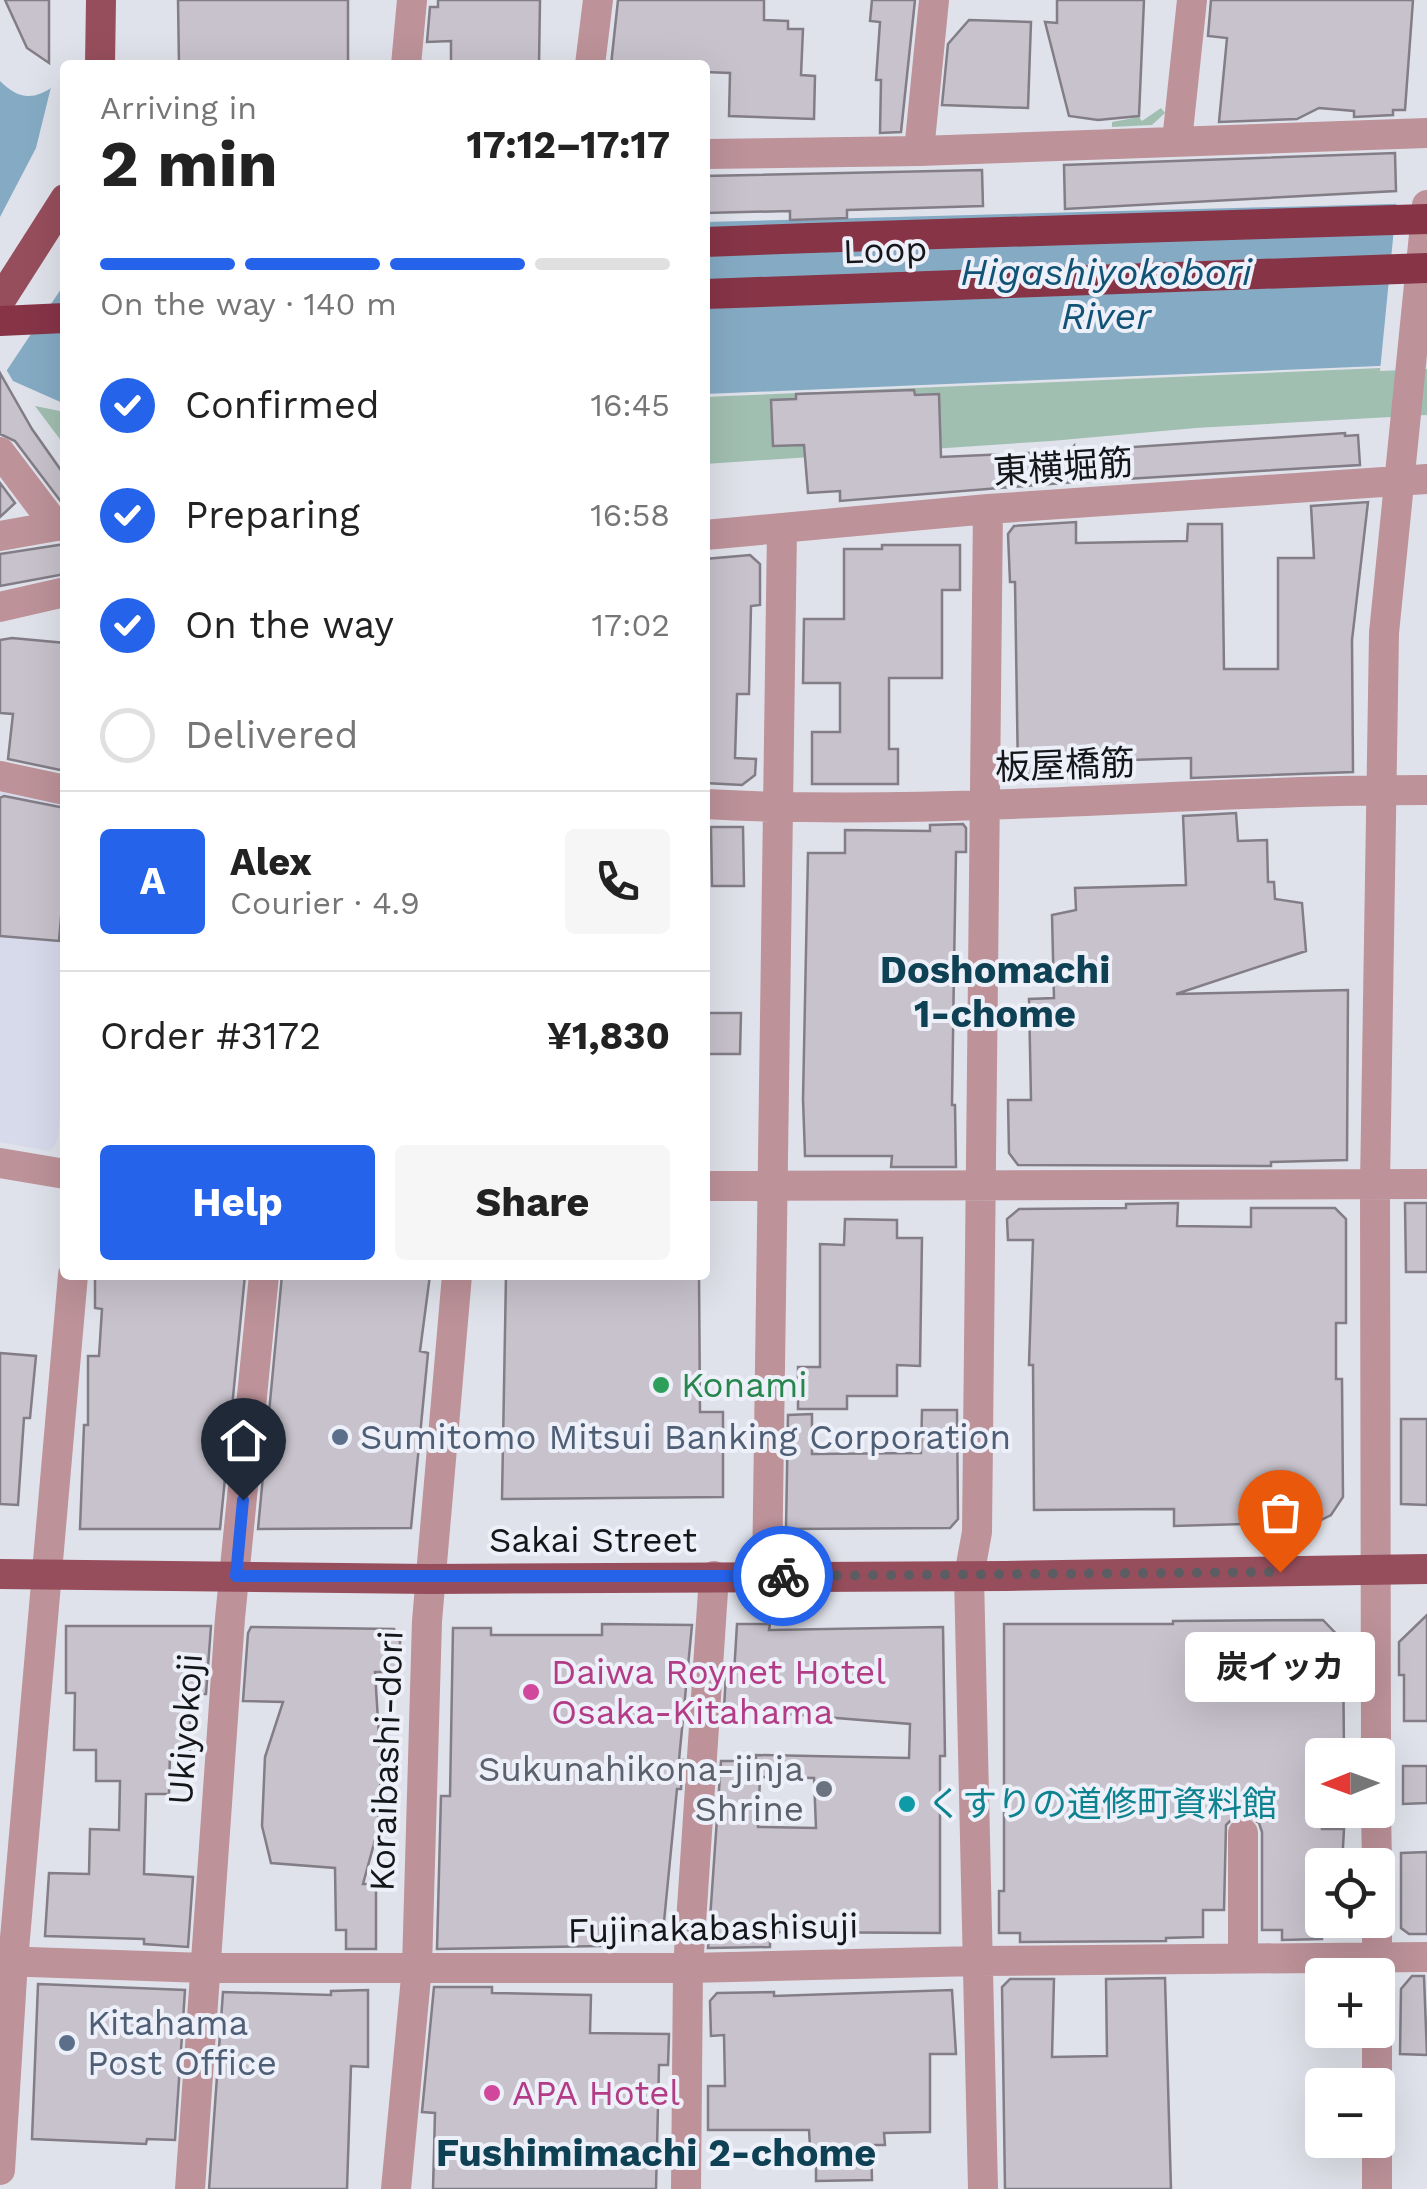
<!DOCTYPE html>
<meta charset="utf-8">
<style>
:root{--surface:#fff;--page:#f6f6f6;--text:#222;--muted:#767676;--line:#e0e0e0;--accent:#2563eb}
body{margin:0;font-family:"Work Sans","Noto Sans JP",sans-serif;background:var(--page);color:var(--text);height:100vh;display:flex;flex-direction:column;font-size:38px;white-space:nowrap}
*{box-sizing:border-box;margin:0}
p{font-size:32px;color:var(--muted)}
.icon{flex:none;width:55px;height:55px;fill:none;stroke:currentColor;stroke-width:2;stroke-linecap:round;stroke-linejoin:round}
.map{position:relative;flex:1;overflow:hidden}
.details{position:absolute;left:60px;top:60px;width:650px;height:1220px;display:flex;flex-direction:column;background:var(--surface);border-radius:10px;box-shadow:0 10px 40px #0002}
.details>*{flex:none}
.needle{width:65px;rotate:269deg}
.fabs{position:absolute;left:1305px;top:1738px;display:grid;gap:20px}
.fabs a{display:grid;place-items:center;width:90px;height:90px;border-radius:10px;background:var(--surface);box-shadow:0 10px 40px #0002;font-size:50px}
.pin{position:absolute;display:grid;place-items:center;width:85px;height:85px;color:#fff;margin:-102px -42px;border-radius:50% 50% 50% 0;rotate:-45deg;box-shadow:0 0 10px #0007}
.pin .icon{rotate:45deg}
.courier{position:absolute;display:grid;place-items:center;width:100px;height:100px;margin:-50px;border:8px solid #2563eb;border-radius:50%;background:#fff;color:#222;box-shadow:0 2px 12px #0007}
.bubble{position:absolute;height:70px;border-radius:10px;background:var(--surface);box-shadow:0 10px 40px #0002;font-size:32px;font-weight:700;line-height:70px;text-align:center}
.summary em{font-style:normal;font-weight:700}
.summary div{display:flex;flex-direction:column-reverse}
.summary{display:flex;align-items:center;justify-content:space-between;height:170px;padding:0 40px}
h1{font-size:65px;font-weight:700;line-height:75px}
.bar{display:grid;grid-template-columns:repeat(4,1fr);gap:15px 10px;align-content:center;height:120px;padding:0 40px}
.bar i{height:12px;border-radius:8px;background:var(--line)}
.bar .on{background:var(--accent)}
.bar p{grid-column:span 4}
.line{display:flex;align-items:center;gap:25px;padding:0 40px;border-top:2px solid var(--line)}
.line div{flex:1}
.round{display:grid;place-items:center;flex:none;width:105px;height:105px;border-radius:10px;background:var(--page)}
ol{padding:0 40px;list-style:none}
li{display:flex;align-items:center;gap:30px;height:110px}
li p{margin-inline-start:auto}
li .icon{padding:10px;border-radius:50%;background:var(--accent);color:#fff;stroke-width:4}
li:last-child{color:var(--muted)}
li i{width:55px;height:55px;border:5px solid var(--line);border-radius:50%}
.cta{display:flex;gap:20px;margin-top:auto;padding:20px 40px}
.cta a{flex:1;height:115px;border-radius:10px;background:var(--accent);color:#fff;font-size:40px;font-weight:700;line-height:115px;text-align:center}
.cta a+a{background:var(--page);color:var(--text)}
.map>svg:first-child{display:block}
.built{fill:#d7daeb}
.green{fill:#a1bfb1}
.water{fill:#85abc4}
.pier{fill:#e0e2eb}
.building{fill:#c7c2cb;stroke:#827d86;stroke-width:2.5;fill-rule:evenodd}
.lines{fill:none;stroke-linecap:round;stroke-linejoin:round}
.minor{stroke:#bd9299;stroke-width:30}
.major{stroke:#974e5c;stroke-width:30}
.highway{stroke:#873447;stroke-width:30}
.highway-bridge{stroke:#873447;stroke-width:30}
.done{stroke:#5c5d62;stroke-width:10;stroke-dasharray:0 18}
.route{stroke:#2563eb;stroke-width:12}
.leisure-dot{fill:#2e9e5b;stroke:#edeff9;stroke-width:4}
.service-dot{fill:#5c6f8a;stroke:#edeff9;stroke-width:4}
.hotel-dot{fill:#d1479c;stroke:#edeff9;stroke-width:4}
.worship-dot{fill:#6b7280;stroke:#edeff9;stroke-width:4}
.culture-dot{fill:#0f9aa8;stroke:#edeff9;stroke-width:4}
.labels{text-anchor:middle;stroke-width:8;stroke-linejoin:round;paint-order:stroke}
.street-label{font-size:35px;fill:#151619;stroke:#edeff9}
.leisure-label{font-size:35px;fill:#27864d;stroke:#edeff9;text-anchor:start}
.service-label{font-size:35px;fill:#4e5e75;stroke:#edeff9;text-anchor:start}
.hotel-label{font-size:35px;fill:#b23c85;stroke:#edeff9;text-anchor:start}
.worship-label{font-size:35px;fill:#5b616d;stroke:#edeff9;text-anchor:end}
.culture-label{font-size:35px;fill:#0d838f;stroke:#edeff9;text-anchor:start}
.water-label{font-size:38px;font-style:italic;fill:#115376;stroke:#edeff9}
.neighbourhood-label{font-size:38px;font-weight:bold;fill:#0e4153;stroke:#edeff9}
</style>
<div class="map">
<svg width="1427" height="2189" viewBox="0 0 1427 2189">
<rect width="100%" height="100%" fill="#e0e2eb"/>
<path class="built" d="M 0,792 L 65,805 L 65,1050 L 58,1140 L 50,1151 L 0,1142 Z"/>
<path class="green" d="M 1161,108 L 1165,113 L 1152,125 L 1112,127 L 1112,122 L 1139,117 L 1142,121 Z
M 1427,366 L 1427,415 L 1196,428 L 1051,441 L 705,464 L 705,397 Z
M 35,406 L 65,412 L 65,446 Z"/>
<path class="water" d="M 0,81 C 18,99 33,101 54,86 L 65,94 L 65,404 L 13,381 L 0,359 Z
M 1427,203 L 1427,364 L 705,394 L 705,222 Z"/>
<path class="pier" d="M 52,83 L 65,88 L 65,283 L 5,373 L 0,367 L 0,217 L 36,148 Z
M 1397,198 L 1427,198 L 1427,369 L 1380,371 Z"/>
<path class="building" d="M 5,0 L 49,0 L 49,63 L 27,48 Z
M 178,0 L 348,0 L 348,65 L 179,65 Z
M 438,0 L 540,0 L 539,65 L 451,65 L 451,41 L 427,42 L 430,7 L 438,7 Z
M 618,0 L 764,0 L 764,20 L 788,21 L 788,29 L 803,29 L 801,75 L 815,76 L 814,119 L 729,116 L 730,73 L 705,72 L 705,65 L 611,65 Z
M 872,0 L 915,0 L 901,132 L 880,133 L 881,80 L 876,80 L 880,22 L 870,21 Z
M 1057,0 L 1144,0 L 1139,116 L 1098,120 L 1069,116 L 1045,22 L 1057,23 Z
M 1211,0 L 1413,0 L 1405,110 L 1393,110 L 1393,115 L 1354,117 L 1354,111 L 1319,108 L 1297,119 L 1219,122 L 1227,38 L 1208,36 Z
M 969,20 L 1031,22 L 1028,108 L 942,105 L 948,44 Z
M 1395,153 L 1396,191 L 1065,209 L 1064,165 Z
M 982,170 L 983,206 L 847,210 L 847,218 L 790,220 L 790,211 L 705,213 L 705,176 Z
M 0,373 L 32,429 L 65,476 L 65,507 L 15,441 L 0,434 Z
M 914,390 L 915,395 L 939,394 L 941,457 L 1070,451 L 1074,446 L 1074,451 L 1345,433 L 1345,436 L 1358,435 L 1360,465 L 1075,482 L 840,501 L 840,491 L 808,493 L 804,445 L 773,446 L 771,400 L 796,399 L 796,394 Z
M 0,483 L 15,503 L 0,517 Z
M 1368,502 L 1352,640 L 1353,772 L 1191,778 L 1191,758 L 1101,761 L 1102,777 L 1025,780 L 1018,775 L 1015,582 L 1010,582 L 1008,534 L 1014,526 L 1076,522 L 1076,543 L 1187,541 L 1188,524 L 1222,524 L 1224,669 L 1278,669 L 1278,558 L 1314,558 L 1311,506 Z
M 65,544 L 65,574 L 0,586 L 0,554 Z
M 882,545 L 960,545 L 960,590 L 942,590 L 942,678 L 889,678 L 889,749 L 898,749 L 898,784 L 812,784 L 812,732 L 840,732 L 840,683 L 803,683 L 804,619 L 844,619 L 844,549 L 882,549 Z
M 750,555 L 760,564 L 760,605 L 751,606 L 749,694 L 737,694 L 735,758 L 756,759 L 755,775 L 742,785 L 705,783 L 705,559 Z
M 12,638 L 65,643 L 65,771 L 8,759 L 13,714 L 0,713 L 0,640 Z
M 4,796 L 65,808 L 65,871 L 59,941 L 0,936 L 0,798 Z
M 1236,813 L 1238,841 L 1267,840 L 1268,882 L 1274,882 L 1275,899 L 1302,903 L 1306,951 L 1176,994 L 1348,990 L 1347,1160 L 1271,1162 L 1271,1166 L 1018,1165 L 1009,1153 L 1008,1100 L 1031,1100 L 1029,999 L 1054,998 L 1052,915 L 1076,910 L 1075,888 L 1186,885 L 1183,816 Z
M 963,824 L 966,828 L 966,852 L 956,852 L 954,968 L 952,1105 L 955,1105 L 956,1167 L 891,1167 L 892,1156 L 805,1156 L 803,1099 L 808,853 L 845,853 L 845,830 L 930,831 L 930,825 Z
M 711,827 L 743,827 L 744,886 L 712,886 Z
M 705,1013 L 741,1013 L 740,1054 L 705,1054 Z
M 1178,1203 L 1177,1226 L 1251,1227 L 1251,1208 L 1335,1208 L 1346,1219 L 1346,1323 L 1336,1323 L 1336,1379 L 1342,1379 L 1343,1497 L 1331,1515 L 1317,1522 L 1174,1526 L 1174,1509 L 1034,1510 L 1033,1365 L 1029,1365 L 1033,1240 L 1008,1240 L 1007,1219 L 1019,1209 L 1126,1208 L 1126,1204 Z
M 1405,1203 L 1427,1203 L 1427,1272 L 1406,1272 Z
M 845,1219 L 897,1220 L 897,1238 L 922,1238 L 920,1366 L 897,1365 L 897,1396 L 847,1396 L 847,1409 L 798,1409 L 798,1367 L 820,1367 L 820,1244 L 844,1245 Z
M 95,1275 L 245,1275 L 220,1529 L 80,1529 L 84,1425 L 88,1425 L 88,1356 L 99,1356 L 102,1309 L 95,1308 Z
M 282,1275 L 430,1275 L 420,1351 L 428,1353 L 411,1528 L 258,1529 Z
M 506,1275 L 699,1275 L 700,1412 L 723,1412 L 723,1497 L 502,1499 Z
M 0,1353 L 36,1356 L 30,1418 L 24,1418 L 18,1505 L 0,1504 Z
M 922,1410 L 957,1410 L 958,1519 L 950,1528 L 786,1529 L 788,1415 L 812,1414 L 812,1454 L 921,1453 Z
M 1401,1419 L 1427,1419 L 1427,1505 L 1401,1504 Z
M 1427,1615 L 1427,1721 L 1404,1721 L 1404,1675 L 1399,1675 L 1399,1642 Z
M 1323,1620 L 1343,1641 L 1344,1755 L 1322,1755 L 1322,1829 L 1344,1829 L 1342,1865 L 1322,1865 L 1322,1939 L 1282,1940 L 1282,1930 L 1262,1930 L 1262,1832 L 1259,1823 L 1244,1814 L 1235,1816 L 1226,1825 L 1224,1910 L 1203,1910 L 1203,1937 L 1166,1938 L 1166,1941 L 1020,1942 L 1020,1933 L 999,1933 L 999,1891 L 1004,1891 L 1004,1624 L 1173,1624 L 1173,1621 Z
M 602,1624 L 692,1625 L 679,1760 L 683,1760 L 681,1789 L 677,1789 L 663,1932 L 600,1928 L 600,1946 L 437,1949 L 441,1796 L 450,1796 L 453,1628 L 491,1628 L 491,1635 L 602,1635 Z
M 737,1624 L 770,1624 L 769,1630 L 943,1627 L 945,1756 L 940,1756 L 940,1933 L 770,1932 L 770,1947 L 708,1948 L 721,1761 L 756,1761 L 756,1755 L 909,1758 L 910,1724 L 724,1709 L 726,1673 L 734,1674 ZM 760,1777 L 814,1778 L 816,1828 L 758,1827 Z
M 66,1626 L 211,1626 L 206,1694 L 190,1694 L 190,1753 L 170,1753 L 169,1794 L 146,1794 L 144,1874 L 193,1877 L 188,1947 L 144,1944 L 144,1939 L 45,1936 L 49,1873 L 89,1874 L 90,1829 L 119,1830 L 120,1781 L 96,1781 L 96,1750 L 74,1750 L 75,1693 L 66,1693 Z
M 251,1627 L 394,1629 L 400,1641 L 400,1672 L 375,1672 L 381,1768 L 378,1829 L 363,1884 L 376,1884 L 376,1949 L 346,1949 L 346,1930 L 336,1930 L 335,1868 L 271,1863 L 262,1826 L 265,1757 L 283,1702 L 243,1701 L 248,1633 Z
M 1403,1766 L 1427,1766 L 1427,1803 L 1403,1804 Z
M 1427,1852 L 1427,1934 L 1409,1934 L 1401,1928 L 1401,1853 Z
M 1412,1976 L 1424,1976 L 1427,2055 L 1400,2054 L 1401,1989 Z
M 1165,1978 L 1171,2189 L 1005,2189 L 1002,1987 L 1010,1979 L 1054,1979 L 1052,2057 L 1107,2056 L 1106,1979 Z
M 38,1984 L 185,1990 L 175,2140 L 147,2139 L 146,2144 L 32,2139 Z
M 434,1987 L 492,1987 L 492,1993 L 591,1995 L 590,2033 L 669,2034 L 668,2065 L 659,2065 L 656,2189 L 433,2189 L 435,2113 L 422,2112 Z
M 368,1990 L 368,2067 L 351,2066 L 347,2189 L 209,2189 L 223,1992 L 331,1995 L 331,1991 Z
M 952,1990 L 956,2054 L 930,2054 L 930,2132 L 884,2133 L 885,2145 L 871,2145 L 872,2180 L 816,2181 L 816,2147 L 810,2147 L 809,2130 L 708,2130 L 708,2086 L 725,2086 L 724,2035 L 711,2036 L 710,2001 L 717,1993 L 774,1992 L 774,1996 Z"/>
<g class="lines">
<path class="minor" d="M 406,65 L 412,0
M 590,65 L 598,0
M 1177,141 L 1192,0
M 919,151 L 934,0
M 705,154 L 919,151 L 1427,133
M 0,452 L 56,526 L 65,525
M 705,535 L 988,509 L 1427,479
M 0,536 L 56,526
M 0,607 L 65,592
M 0,776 L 65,790
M 705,804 C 946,817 1186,790 1427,790
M 0,1163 L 65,1174
M 705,1186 L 1427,1184
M 767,1576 L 782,529
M 1376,1755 L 1375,1185 L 1384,633 L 1427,205
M 1376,1810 L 1377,1865
M 1243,1833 L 1243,1958
M 1377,1920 L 1377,2085
M 0,1961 L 205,1968 L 688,1968 L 976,1961 L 1427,1957
M 0,2170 L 13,1961 L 73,1275
M 190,2189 L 230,1618 L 264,1275
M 396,2189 L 417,1967 L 427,1621 L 457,1275
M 686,2189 L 688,1968 L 714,1576
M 983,2189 L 969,1576 L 977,1532 L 988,509
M 1377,2189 L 1377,2140"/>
<path class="major" d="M 100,65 L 101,0
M 0,301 L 65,199
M 0,1574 L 430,1579 L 1005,1576 L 1427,1569"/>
<path class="highway" d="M 705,242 L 811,238
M 0,321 L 65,318"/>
<path class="highway-bridge" d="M 811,238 L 1427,219
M 705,294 L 1427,268"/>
</g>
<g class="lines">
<path class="done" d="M 783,1576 L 1280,1572"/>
<path class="route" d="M 243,1500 L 236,1576 L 783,1576"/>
</g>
<circle class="leisure-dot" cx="661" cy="1385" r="10"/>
<g class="service-dot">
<circle cx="340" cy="1437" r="10"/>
<circle cx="67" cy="2043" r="10"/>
</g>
<g class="hotel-dot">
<circle cx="531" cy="1692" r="10"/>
<circle cx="492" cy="2093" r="10"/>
</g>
<circle class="worship-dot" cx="824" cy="1789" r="10"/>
<circle class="culture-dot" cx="907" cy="1804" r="10"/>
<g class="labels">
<g class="street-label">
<text transform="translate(885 250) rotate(-2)" y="12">Loop</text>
<text transform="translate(1063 467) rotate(-4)" y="12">東横堀筋</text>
<text transform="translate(1065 765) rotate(-2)" y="12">板屋橋筋</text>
<text x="593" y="1552">Sakai Street</text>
<text transform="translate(185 1729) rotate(-86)" y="12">Ukiyokoji</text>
<text transform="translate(386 1761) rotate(-88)" y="12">Koraibashi-dori</text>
<text transform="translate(713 1928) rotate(-1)" y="12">Fujinakabashisuji</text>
</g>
<g class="leisure-label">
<text x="681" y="1397">Konami</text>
</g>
<g class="service-label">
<text x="360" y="1449">Sumitomo Mitsui Banking Corporation</text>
<text x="87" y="2035">Kitahama<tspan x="87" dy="40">Post Office</tspan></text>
</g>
<g class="hotel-label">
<text x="551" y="1684">Daiwa Roynet Hotel<tspan x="551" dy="40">Osaka-Kitahama</tspan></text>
<text x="512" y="2105">APA Hotel</text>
</g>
<g class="worship-label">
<text x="804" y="1781">Sukunahikona-jinja<tspan x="804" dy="40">Shrine</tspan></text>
</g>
<g class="culture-label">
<text x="927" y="1816">くすりの道修町資料館</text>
</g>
<g class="water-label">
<text x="1106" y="285">Higashiyokobori<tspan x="1106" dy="44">River</tspan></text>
</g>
<g class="neighbourhood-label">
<text x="995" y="983">Doshomachi<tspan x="995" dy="44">1-chome</tspan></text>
<text x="656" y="2166">Fushimimachi 2-chome</text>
</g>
</g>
</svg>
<div class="fabs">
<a><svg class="needle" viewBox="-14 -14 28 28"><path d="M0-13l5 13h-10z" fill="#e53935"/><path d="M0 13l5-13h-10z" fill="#767676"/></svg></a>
<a><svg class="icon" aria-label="locate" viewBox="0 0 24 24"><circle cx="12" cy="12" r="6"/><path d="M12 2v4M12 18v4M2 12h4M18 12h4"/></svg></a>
<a>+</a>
<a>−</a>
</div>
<div class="pin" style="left:1280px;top:1572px;background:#ea580c"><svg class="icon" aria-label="bag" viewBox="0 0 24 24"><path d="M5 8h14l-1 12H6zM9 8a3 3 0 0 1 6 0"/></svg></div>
<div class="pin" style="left:243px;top:1500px;background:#1f2937"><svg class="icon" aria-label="home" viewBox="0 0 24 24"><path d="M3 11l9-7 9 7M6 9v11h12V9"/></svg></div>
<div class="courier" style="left:783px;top:1576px"><svg class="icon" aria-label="bike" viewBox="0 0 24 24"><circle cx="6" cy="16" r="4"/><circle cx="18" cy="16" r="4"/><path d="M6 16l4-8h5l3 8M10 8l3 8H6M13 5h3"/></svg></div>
<div class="bubble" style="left:1185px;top:1632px;width:190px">炭イッカ</div>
<section class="details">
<div class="summary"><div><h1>2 min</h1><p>Arriving in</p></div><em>17:12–17:17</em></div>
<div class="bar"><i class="on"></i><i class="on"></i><i class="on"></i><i></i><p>On the way · 140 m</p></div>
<ol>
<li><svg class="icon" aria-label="check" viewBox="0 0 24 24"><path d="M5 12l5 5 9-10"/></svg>Confirmed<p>16:45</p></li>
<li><svg class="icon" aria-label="check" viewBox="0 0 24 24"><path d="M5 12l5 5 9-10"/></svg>Preparing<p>16:58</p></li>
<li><svg class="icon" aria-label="check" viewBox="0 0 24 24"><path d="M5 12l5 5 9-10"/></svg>On the way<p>17:02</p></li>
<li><i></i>Delivered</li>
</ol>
<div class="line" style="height:180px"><b class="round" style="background:var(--accent);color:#fff">A</b><div><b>Alex</b><p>Courier · 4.9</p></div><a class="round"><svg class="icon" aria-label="phone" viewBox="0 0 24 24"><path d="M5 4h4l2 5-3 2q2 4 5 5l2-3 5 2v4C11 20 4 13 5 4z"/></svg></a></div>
<div class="line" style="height:130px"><div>Order #3172</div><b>¥1,830</b></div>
<div class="cta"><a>Help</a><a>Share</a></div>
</section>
</div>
